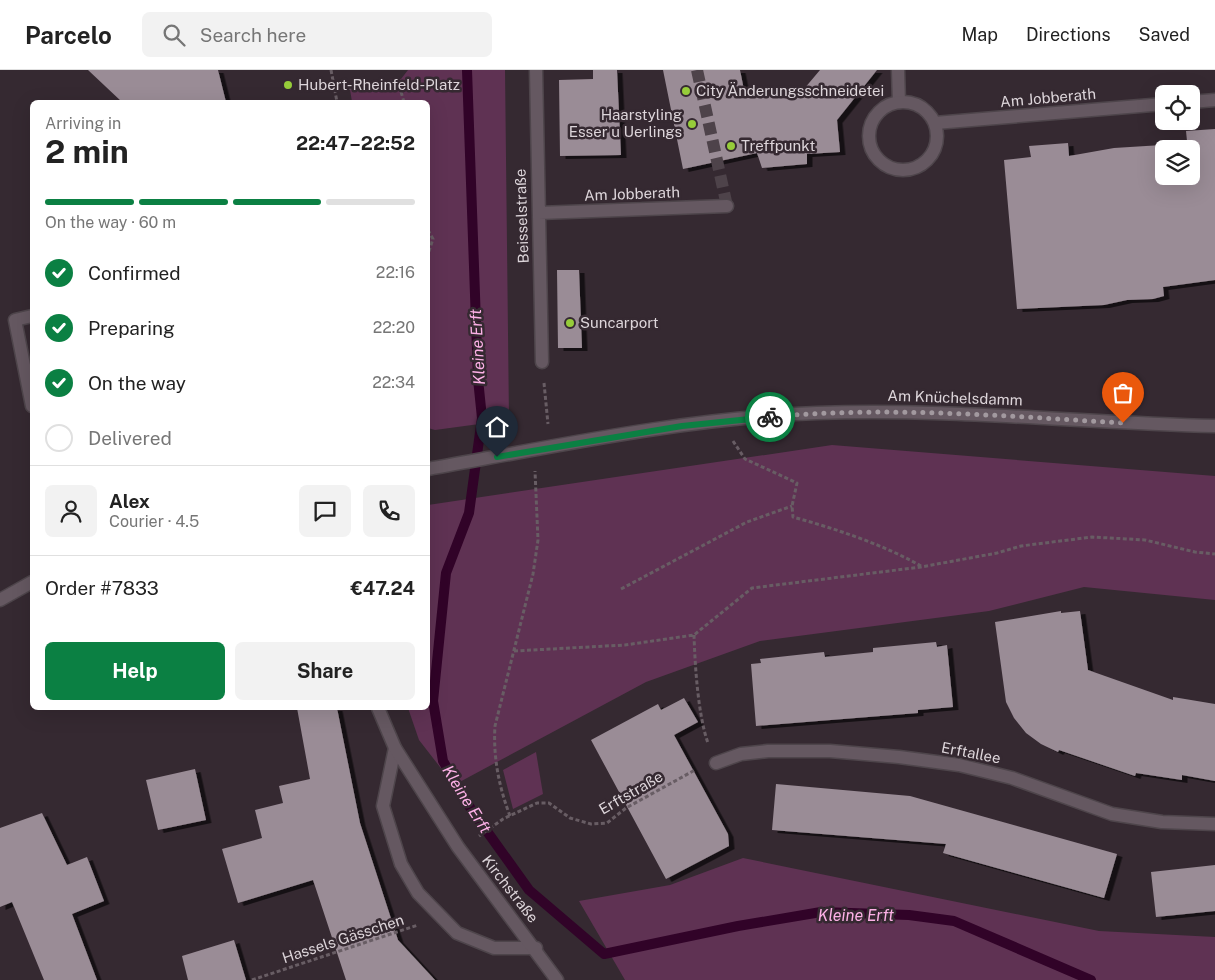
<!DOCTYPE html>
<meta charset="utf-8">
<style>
:root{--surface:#fff;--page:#f2f2f2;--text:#222;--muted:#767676;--line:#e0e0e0;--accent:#0b8043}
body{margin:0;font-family:"Public Sans",sans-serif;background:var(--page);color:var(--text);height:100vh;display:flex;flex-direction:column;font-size:19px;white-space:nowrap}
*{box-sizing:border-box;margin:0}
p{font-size:16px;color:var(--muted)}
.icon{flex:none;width:28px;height:28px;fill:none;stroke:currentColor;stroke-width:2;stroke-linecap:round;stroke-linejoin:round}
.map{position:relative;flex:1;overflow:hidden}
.panel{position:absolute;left:30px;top:30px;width:400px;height:610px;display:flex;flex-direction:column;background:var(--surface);border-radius:8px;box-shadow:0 5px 20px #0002}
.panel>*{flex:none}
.tools{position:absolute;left:1155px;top:15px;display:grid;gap:10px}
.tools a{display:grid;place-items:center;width:45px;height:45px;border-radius:8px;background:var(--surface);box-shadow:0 5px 20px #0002;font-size:25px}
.pin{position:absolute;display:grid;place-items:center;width:42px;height:42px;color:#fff;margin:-51px -21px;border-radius:50% 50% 50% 0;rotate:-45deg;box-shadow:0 0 5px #0007}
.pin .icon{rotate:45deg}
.courier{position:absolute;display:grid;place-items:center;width:50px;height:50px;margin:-25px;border:4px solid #0b8043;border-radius:50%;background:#fff;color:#222;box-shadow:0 1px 6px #0007}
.overview em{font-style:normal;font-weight:700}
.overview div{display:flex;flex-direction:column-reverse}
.overview{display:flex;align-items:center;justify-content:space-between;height:85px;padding:0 15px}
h1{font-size:32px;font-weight:700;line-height:38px}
.bar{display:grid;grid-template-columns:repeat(4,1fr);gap:8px 5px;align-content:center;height:60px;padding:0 15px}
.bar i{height:6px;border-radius:4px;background:var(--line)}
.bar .active{background:var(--accent)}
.bar p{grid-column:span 4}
.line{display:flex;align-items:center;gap:12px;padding:0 15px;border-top:1px solid var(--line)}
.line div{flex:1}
.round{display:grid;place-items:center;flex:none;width:52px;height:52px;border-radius:8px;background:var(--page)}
ol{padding:0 15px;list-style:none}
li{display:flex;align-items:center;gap:15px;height:55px}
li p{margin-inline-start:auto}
li .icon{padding:5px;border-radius:50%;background:var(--accent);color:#fff;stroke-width:4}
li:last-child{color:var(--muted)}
li i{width:28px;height:28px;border:2px solid var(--line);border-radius:50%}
.primary-button{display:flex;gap:10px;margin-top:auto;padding:10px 15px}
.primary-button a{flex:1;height:58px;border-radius:8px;background:var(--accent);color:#fff;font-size:20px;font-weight:700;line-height:58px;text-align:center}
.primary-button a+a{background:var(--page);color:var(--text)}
header{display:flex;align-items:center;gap:30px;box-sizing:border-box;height:70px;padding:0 25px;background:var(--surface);border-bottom:1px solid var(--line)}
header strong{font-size:24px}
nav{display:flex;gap:28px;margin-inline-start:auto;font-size:18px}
.search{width:350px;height:45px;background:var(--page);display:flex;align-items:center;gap:12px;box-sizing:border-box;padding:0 18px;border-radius:8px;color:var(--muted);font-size:19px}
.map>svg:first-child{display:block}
.green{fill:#5f3253}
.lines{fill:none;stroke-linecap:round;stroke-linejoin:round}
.stream{stroke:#310328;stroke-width:10}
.building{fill:#9a8c96;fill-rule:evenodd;filter:url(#shadow)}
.pedestrian-tunnel{stroke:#4e434a;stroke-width:12;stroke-dasharray:12 6;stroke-linecap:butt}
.pedestrian-casing{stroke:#4e454b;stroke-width:15}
.minor-casing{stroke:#4e454b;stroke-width:15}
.secondary-casing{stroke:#4e454b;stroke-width:15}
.path{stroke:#685d64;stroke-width:3;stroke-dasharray:4 2.5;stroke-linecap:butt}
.pedestrian{stroke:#655861;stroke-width:12}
.minor{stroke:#655861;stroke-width:12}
.secondary{stroke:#655861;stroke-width:12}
.done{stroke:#a2999f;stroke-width:5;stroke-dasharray:0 9}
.route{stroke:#0b8043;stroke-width:6}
.poi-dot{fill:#96cc3a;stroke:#352931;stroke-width:2}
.labels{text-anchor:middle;stroke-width:5;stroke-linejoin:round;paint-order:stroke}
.poi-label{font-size:15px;fill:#ddd5da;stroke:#352931;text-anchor:start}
.street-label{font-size:15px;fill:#ddd5da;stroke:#352931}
.water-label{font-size:16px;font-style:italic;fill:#fdb1e7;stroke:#352931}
</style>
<header>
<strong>Parcelo</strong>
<div class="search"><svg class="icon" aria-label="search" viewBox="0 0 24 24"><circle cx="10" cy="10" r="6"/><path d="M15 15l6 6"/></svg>Search here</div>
<nav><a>Map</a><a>Directions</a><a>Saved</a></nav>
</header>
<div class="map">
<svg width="1215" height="910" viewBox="0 0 1215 910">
<defs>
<filter id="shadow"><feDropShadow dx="5.5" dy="3" stdDeviation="0" flood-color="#0009"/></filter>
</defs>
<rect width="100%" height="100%" fill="#352931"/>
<path class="green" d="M 408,0 L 505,0 L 509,350 L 435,360 L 428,358 L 428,32 L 352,32 L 349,13 L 401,9 Z
M 832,375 L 1215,406 L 1215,530 L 1084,517 L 989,541 L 760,571 L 646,612 L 454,715 L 419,670 L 408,638 L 428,638 L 428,435 Z
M 536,682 L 543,724 L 513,739 L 503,700 Z
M 743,788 L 1099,861 L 1215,867 L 1215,910 L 625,910 L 579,831 L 670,815 Z"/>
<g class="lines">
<path class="stream" d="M 467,0 L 478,309 L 482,348 L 469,443 L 446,503 L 433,631 L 443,691 L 471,739 L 529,820 L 604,884 L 738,856 L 821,842 L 909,845 L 954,851 L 1091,910"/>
</g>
<path class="building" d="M 88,0 L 218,0 L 226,32 L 122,32 Z
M 593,0 L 617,0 L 621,85 L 560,86 L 559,10 L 593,9 Z
M 663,0 L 740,0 L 745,25 L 804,19 L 820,0 L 877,0 L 837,50 L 840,82 L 807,84 L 807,94 L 762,98 L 757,83 L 683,99 Z
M 1215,59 L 1215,210 L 1163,217 L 1164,226 L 1153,229 L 1127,230 L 1104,235 L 1017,239 L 1004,90 L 1031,87 L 1029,76 L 1068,73 L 1069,86 L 1114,78 L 1162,75 L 1187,71 L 1186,61 ZM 1164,79 L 1191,79 L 1191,106 L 1164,106 Z
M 557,200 L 579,200 L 582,278 L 558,278 Z
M 1061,541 L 1061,543 L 1080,541 L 1088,600 L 1173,630 L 1173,627 L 1215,634 L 1215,711 L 1182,705 L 1182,710 L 1136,703 L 1135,706 L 1059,680 L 1058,682 L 1041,674 L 1026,663 L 1014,648 L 1006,632 L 995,552 Z
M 936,572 L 937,577 L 947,575 L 953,637 L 918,640 L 918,643 L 756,656 L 751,594 L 761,593 L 760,589 L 824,582 L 825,587 L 873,582 L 873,578 Z
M 684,628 L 698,652 L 674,665 L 728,764 L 729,776 L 666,809 L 591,670 L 658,634 L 661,640 Z
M 297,638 L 337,638 L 360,753 L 398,870 L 435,910 L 346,910 L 313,810 L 238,833 L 222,779 L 262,768 L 255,740 L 283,733 L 279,716 L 310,709 Z
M 195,699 L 206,750 L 158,760 L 146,710 Z
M 776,714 L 910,726 L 1117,784 L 1104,828 L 943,783 L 946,774 L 772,760 Z
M 42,743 L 67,795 L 87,787 L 104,831 L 72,844 L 97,910 L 44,910 L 12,832 L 0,837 L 0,758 Z
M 1215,795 L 1215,841 L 1156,847 L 1151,802 Z
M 234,870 L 246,910 L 188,910 L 182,886 Z"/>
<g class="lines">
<path class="pedestrian-tunnel" d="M 697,0 L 727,136"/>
<defs>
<path id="pedestrian" d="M 898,0 L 899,32"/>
<path id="minor" d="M 536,0 L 542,292
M869 66a34 34 0 1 1 68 0a34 34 0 1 1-68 0Z
M 1191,32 L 1215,30
M 935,53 L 1164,34
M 539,143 L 727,136
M 32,246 L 15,250 L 32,336
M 395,678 L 383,736 L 401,794 L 418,823 L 457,863 L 494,878 L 536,878
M 716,693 L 741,684 L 768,681 L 830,681 L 899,687 L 959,695 L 1012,708 L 1112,744 L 1162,752 L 1215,754"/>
<path id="secondary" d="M 428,399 C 556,376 687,348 817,343 C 950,338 1082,353 1215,356
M 0,530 L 32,512
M 378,638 L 395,678 L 458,777 L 557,910"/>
</defs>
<use href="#pedestrian" class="pedestrian-casing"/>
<use href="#minor" class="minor-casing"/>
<use href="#secondary" class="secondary-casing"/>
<path class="path" d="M 331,0 L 337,32
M 335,19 L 399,15 L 404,32
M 428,160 L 433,169 L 428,184
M 544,313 L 548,354
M 733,371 L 745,389 L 797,413 L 792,436 L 793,447 C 836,459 882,474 921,496
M 621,519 L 747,452 L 792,436
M 694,565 C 695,596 698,645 708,673
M 514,581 L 625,575 L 694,565 L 752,518 L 921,497 L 997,483 L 1021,476 L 1092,467 L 1145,470 L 1195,482 L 1215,484
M 510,746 C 499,717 493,687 495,656 L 533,504 L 538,470 L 535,401
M 479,766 L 503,749 L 537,733 L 549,733 L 570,748 L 591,754 L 607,753 L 626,738 L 695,700
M 252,910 L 418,855"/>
<use href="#pedestrian" class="pedestrian"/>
<use href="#minor" class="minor"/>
<use href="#secondary" class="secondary"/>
</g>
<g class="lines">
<path class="done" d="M 770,347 C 887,336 1005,346 1123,353"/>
<path class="route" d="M 497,387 L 682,356 L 770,347"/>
</g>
<g class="poi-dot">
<circle cx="288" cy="15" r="5"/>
<circle cx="686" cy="21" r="5"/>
<circle cx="692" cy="54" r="5"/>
<circle cx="731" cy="76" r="5"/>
<circle cx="570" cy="253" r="5"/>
</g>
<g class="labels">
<g class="poi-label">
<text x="298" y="20">Hubert-Rheinfeld-Platz</text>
<text x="696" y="26">City Änderungsschneidetei</text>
<text x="682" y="50" text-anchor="end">Haarstyling<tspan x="682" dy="17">Esser u Uerlings</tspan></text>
<text x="741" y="81">Treffpunkt</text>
<text x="580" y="258">Suncarport</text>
</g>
<g class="street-label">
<text transform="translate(1048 28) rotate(-5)" y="5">Am Jobberath</text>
<text transform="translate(632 124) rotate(-2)" y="5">Am Jobberath</text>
<text transform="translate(522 146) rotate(-92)" y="5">Beisselstraße</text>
<text transform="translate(955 328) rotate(2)" y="5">Am Knüchelsdamm</text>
<text transform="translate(971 683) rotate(11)" y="5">Erftallee</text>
<text transform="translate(631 723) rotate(-30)" y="5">Erftstraße</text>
<text transform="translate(510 819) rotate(52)" y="5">Kirchstraße</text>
<text transform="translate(343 869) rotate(-18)" y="5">Hassels Gässchen</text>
</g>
<g class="water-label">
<text transform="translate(477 277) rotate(-93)" y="6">Kleine Erft</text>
<text transform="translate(467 729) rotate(58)" y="6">Kleine Erft</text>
<text x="856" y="851">Kleine Erft</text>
</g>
</g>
</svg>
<div class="tools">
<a><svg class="icon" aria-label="locate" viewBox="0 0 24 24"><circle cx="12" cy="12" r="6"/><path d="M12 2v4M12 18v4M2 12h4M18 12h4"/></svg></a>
<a><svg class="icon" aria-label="layers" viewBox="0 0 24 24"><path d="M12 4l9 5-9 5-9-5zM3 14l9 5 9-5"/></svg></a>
</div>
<div class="pin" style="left:1123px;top:353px;background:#ea580c"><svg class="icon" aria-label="bag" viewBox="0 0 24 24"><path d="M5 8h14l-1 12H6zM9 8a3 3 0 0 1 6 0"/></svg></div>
<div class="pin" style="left:497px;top:387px;background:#1f2937"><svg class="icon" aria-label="home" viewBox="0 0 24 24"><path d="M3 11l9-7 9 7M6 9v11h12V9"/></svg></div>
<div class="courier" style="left:770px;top:347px"><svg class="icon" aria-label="bike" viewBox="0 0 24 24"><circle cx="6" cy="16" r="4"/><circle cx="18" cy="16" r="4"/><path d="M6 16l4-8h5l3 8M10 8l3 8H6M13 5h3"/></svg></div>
<section class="panel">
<div class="overview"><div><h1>2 min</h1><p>Arriving in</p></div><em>22:47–22:52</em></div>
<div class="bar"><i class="active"></i><i class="active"></i><i class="active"></i><i></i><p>On the way · 60 m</p></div>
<ol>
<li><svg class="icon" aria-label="check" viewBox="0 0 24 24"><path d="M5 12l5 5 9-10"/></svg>Confirmed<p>22:16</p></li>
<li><svg class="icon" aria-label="check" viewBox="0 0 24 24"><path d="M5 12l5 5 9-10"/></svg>Preparing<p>22:20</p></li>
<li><svg class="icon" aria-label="check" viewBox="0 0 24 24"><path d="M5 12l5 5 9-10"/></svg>On the way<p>22:34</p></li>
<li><i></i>Delivered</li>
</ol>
<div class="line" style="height:90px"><a class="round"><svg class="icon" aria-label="person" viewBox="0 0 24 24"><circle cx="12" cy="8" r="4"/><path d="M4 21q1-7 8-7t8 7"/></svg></a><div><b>Alex</b><p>Courier · 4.5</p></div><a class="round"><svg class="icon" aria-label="chat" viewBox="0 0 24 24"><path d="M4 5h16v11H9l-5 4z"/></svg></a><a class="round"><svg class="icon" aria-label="phone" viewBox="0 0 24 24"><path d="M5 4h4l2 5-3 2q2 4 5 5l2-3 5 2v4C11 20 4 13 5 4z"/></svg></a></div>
<div class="line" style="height:65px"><div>Order #7833</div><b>€47.24</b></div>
<div class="primary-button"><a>Help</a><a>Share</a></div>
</section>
</div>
